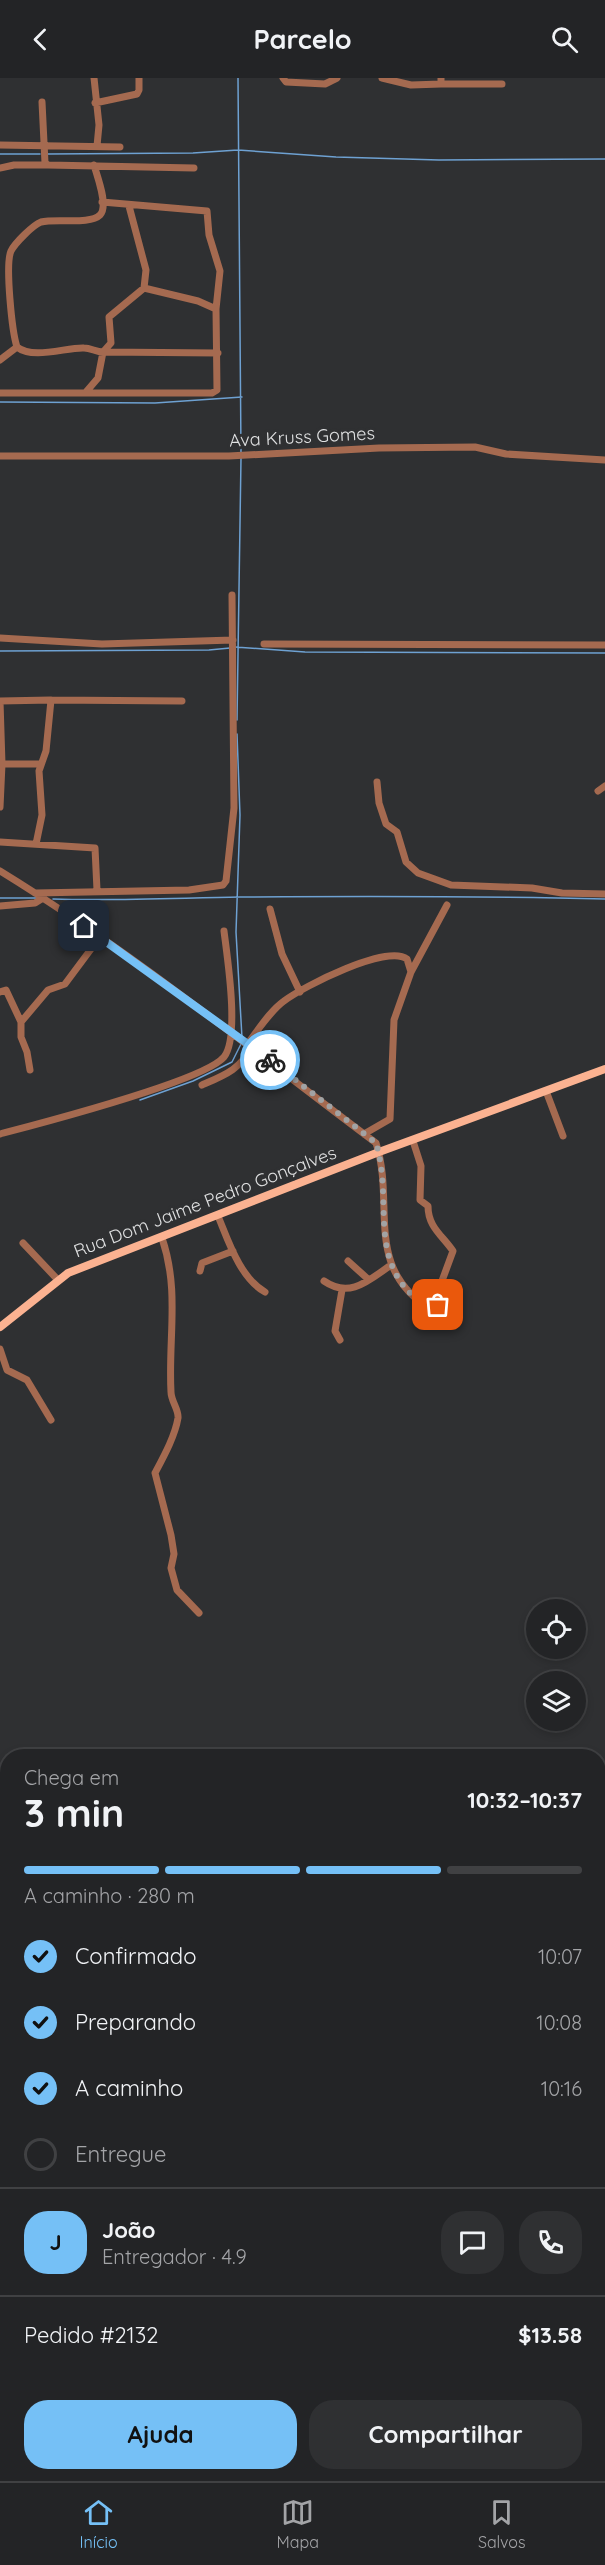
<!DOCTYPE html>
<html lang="pt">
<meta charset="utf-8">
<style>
:root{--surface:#232426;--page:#2f3032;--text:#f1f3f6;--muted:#a3a4a7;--line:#404143;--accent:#75c0f6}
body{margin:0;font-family:Quicksand,sans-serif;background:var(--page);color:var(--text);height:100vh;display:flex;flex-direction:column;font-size:22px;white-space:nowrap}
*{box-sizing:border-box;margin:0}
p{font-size:20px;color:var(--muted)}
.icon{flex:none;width:33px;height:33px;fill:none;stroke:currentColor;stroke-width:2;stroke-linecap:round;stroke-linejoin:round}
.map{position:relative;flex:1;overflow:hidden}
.details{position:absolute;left:0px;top:1671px;width:606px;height:732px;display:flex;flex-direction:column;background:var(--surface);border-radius:24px 24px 0 0;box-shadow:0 3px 9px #0003,0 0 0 2px var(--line)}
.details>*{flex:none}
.fabs{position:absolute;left:526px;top:1521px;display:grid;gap:12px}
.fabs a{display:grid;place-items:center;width:60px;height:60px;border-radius:50%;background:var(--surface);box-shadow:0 3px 9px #0003,0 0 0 2px var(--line);font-size:30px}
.pin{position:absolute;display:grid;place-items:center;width:51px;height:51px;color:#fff;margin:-26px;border-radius:12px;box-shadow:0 3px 9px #0006}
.courier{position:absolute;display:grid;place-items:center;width:60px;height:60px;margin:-30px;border:4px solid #75c0f6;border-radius:50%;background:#fff;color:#222;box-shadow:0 2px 8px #0007}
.head em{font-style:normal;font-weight:800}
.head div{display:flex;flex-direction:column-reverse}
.head{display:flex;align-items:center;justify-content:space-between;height:102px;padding:0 24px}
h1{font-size:39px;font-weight:800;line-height:45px}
.bar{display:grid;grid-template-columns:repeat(4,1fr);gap:9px 6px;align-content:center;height:72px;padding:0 24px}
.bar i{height:8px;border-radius:4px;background:var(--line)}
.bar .active{background:var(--accent)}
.bar p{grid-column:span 4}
.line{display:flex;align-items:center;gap:15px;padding:0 24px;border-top:2px solid var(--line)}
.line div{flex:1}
.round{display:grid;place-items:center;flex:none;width:63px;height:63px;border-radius:24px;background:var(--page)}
ol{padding:0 24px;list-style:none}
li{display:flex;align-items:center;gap:18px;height:66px}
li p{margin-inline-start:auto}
li .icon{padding:6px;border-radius:50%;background:var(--accent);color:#111;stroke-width:4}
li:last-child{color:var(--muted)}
li i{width:33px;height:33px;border:3px solid var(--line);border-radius:50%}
.cta{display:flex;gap:12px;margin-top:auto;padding:12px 24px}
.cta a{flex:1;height:69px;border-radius:24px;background:var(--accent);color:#111;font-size:24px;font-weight:800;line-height:69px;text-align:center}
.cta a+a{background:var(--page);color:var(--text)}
header{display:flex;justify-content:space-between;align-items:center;height:78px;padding:0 24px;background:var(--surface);font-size:27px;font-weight:800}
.tabs{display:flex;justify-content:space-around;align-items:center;height:84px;border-top:2px solid var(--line);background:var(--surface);font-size:16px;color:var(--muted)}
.tabs a{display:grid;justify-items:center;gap:3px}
.tabs .active{color:var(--accent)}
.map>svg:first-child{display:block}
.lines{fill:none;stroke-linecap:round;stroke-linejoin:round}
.stream{stroke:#6ea1d2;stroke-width:1.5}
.minor{stroke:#a56a50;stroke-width:7}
.major{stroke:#fbb291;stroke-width:8}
.done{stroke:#a2a3a4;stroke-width:6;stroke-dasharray:0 10.8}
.route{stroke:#75c0f6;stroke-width:8}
.labels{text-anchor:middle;stroke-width:6;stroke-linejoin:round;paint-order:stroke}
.street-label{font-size:18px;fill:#e0e1e2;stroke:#2f3032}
</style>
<header><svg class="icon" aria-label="back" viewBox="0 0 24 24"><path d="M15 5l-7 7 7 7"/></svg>Parcelo<svg class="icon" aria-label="search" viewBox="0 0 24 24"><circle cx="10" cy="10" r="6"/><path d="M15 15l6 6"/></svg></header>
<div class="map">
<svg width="605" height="2403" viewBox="0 0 605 2403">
<rect width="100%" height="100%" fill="#2f3032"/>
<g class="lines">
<path class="stream" d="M 238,0 L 241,375
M 0,76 L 40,76
M 48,76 L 193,75 L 238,72 L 336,79 L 439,82 L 605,81
M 0,324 L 155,325 L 242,319
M 235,569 L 305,574 L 605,575
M 0,573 L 209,572 L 230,570
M 237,642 L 241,380
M 237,656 L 240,737 L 236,854 L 242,960
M 0,820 L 38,820
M 53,821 C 116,823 177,820 240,819 C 362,818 484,818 605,821
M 140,1022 L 193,1003 L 232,984 L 242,964"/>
<path class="minor" d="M 94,0 L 99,47 L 97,68
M 283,0 L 286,4 L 325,6 L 337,0
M 382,0 L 411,7 L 441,6
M 441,0 L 441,6 L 502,6
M 42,24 L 45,85 L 48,87 L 194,90
M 95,25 L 137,16 L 139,12 L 139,0
M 0,67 L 120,69
M 94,87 C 97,98 109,128 100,137 C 90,147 56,140 41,144 C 33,147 15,165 11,173 C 5,186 12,254 17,269 C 33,282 67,269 84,270 C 91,270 96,274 103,274 L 218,275
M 0,90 L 14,87 L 48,87
M 102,124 L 207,133 L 209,157 L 220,193 L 216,231
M 0,282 L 17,269
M 86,314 L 98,300 L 103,274 L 111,265 L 109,239 L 144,210
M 0,315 L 212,315 L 217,312 L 216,231 L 198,223 L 144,210 L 146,192 L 129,128
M 0,378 L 229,378 L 379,370 L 475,369 L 506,376 L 605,382
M 0,560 L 102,566 L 233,562
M 264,566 L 605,567
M 0,623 L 2,686
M 0,623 L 51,622
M 377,704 L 379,725 L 386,746 L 397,754 L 406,784 L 418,795 L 451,807 L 532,810 L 562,815 L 605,816
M 598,713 L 605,708
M 0,729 L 2,686 L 41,686
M 0,764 L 95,770 L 97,812
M 36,766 L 42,737 L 39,693 L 46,673 L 51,622 L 182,623
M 0,793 C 132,874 252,972 376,1065 C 396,1127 362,1190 432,1232 L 436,1231 L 439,1211 L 453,1173 C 442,1157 428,1149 428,1128 L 420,1122 L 421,1088 L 413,1063
M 35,815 L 189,812 L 223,807 L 226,803 L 234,730 L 232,517
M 0,828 L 35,825 L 43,820
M 270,831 L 282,876 L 300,914
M 0,914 L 6,912 L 21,944 L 21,959 L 27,974 L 30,992
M 21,944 L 48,912 L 65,906 L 100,859
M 248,965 C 259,951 270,933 284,923 C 304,908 387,866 407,881 L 411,894
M 202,1007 C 225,997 241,991 252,968
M 546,1013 L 563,1058
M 0,1056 C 38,1046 204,1003 224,979 C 240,959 227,878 224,853
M 364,1056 L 390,1041 L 394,942 L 411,894 L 447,827
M 218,1138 C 228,1162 240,1200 265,1214
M 162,1160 C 180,1213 168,1260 171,1314 C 171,1323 179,1332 178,1340 C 175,1358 164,1378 155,1395 L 171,1457 L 174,1476 L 171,1490 L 177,1512 L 199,1535
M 23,1165 L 58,1202
M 348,1183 L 369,1202
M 200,1193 L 202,1185 L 233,1173
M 324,1203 C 350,1221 369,1202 391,1187
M 340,1262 L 335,1253 L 342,1212
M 0,1271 L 7,1292 L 27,1302 L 51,1342
M 598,2393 L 605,2389
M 580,2403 L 594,2396"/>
<path class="major" d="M 0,1249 L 68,1195 L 379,1074 L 605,991"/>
</g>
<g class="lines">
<path class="done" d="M 270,982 L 376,1065 C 395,1127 362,1190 432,1232 L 438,1227"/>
<path class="route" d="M 84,848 L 270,982"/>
</g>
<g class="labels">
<g class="street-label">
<text transform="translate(302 359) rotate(-3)" y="6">Ava Kruss Gomes</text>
<text transform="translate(205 1124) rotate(-21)" y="6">Rua Dom Jaime Pedro Gonçalves</text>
</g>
</g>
</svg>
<div class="fabs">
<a><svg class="icon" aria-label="locate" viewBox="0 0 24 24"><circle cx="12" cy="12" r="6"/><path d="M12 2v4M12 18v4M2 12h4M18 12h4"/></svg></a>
<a><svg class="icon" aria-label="layers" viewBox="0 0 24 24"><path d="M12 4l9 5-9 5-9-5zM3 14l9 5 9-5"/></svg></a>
</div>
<div class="pin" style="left:438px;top:1227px;background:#ea580c"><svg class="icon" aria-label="bag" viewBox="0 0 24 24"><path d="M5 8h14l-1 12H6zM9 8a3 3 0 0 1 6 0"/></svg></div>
<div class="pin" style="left:84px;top:848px;background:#1f2937"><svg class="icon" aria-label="home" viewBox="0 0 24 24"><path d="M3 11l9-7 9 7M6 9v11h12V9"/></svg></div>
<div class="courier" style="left:270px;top:982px"><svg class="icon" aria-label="bike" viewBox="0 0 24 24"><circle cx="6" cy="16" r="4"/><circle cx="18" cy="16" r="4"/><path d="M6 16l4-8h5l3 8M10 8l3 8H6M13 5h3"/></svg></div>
<section class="details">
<div class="head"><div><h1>3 min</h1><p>Chega em</p></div><em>10:32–10:37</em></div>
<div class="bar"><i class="active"></i><i class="active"></i><i class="active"></i><i></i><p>A caminho · 280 m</p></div>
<ol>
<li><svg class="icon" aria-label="check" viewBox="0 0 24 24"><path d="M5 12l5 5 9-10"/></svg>Confirmado<p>10:07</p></li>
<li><svg class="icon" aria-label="check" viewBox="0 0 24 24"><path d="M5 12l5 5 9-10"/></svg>Preparando<p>10:08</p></li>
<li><svg class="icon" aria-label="check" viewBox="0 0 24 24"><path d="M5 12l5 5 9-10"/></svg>A caminho<p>10:16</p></li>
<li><i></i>Entregue</li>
</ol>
<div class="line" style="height:108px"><b class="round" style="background:var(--accent);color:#111">J</b><div><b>João</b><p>Entregador · 4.9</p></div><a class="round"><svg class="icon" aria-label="chat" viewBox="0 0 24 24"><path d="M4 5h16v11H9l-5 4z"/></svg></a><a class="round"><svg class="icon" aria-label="phone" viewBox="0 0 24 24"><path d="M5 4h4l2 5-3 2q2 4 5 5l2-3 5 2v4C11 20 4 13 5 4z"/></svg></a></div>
<div class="line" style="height:78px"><div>Pedido #2132</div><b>$13.58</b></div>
<div class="cta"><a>Ajuda</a><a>Compartilhar</a></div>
</section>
</div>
<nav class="tabs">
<a class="active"><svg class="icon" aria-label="home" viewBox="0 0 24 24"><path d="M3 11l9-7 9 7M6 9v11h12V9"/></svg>Início</a>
<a><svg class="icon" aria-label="map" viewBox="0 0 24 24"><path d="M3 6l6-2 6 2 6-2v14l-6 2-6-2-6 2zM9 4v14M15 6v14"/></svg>Mapa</a>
<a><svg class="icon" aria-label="saved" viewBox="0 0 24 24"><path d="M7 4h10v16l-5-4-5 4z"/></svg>Salvos</a>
</nav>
